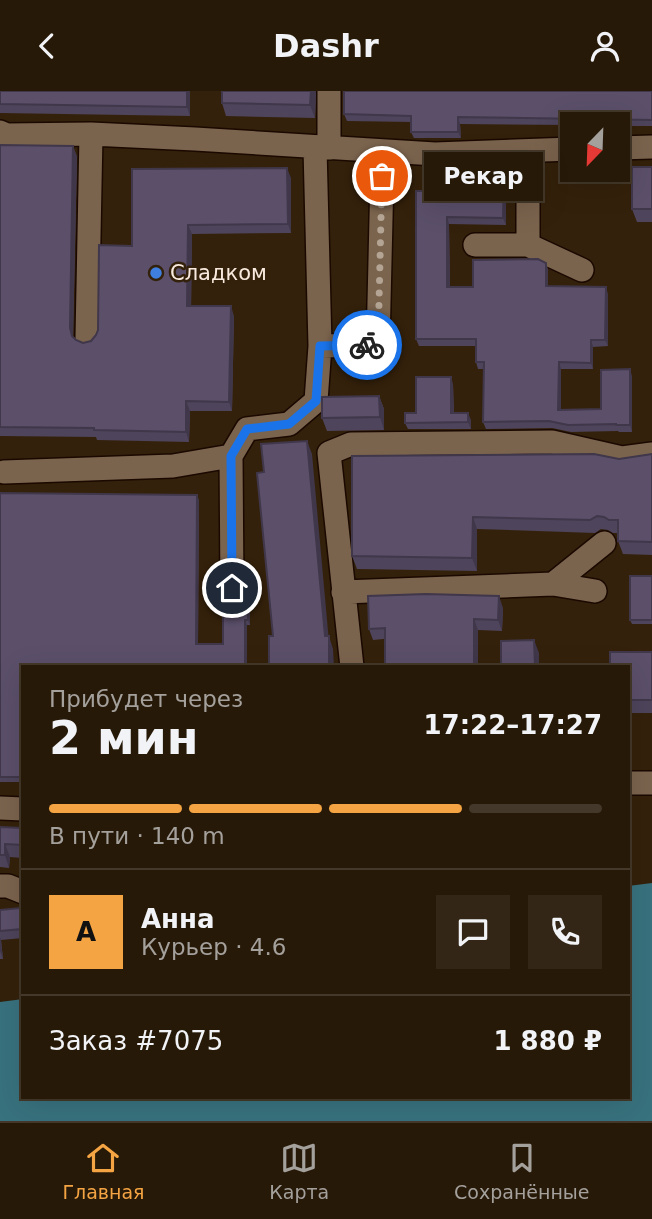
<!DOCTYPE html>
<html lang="ru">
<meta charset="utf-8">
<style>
:root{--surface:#271908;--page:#332616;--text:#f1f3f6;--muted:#a4a09c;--line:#433829;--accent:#f4a443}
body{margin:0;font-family:"DejaVu Sans",sans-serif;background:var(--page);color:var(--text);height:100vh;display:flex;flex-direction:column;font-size:26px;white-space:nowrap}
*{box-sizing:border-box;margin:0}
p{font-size:23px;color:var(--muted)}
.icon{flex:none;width:38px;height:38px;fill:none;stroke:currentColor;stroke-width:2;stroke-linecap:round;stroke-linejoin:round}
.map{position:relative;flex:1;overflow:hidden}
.drawer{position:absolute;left:21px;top:574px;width:609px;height:434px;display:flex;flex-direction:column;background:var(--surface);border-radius:0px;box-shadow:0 7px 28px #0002,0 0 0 2px var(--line)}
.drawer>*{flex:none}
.needle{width:46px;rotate:203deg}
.fabs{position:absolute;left:560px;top:21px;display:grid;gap:14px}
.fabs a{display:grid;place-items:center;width:70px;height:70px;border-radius:0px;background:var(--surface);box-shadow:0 7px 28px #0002,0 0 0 2px var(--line);font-size:35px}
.pin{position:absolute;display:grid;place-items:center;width:60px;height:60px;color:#fff;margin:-30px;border:4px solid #fff;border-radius:50%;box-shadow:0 2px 7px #0007}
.courier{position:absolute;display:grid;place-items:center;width:70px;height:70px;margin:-35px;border:5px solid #1a73e8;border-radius:50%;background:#fff;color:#222;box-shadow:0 2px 9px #0007}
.bubble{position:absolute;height:49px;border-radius:0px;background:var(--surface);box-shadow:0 7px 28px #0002,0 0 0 2px var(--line);font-size:23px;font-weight:700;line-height:49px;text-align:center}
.overview em{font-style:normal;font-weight:700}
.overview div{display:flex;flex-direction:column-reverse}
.overview{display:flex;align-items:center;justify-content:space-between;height:119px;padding:0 28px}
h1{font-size:46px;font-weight:700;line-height:52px}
.bar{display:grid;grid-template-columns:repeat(4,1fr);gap:10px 7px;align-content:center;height:84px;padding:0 28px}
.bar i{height:9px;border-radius:5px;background:var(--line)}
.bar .on{background:var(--accent)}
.bar p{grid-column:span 4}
.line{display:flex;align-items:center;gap:18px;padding:0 28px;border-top:2px solid var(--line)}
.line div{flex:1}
.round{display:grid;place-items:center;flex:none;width:74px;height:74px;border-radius:0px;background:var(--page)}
header{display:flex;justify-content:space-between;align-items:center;height:91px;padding:0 28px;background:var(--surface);font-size:32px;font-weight:700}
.menu{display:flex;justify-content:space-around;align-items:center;height:98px;border-top:2px solid var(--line);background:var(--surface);font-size:19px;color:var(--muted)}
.menu a{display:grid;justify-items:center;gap:4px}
.menu .on{color:var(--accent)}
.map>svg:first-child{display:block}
.water{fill:#38727e}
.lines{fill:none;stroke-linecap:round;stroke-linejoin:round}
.minor-casing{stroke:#1b0900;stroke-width:26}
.minor{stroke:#7b644e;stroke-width:23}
.wall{fill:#4e445b}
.shaded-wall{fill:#40374a}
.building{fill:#5b4f6a;stroke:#40374a;stroke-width:2}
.done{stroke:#b3a494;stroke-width:7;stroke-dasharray:0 12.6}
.route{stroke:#1a73e8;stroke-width:9}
.shop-dot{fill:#3f7fe0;stroke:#34210b;stroke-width:2.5}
.labels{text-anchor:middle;stroke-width:5;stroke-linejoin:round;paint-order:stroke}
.poi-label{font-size:21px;fill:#f8eade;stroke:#34210b;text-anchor:start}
</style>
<header><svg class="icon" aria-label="back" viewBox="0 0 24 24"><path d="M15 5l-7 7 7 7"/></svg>Dashr<svg class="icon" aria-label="person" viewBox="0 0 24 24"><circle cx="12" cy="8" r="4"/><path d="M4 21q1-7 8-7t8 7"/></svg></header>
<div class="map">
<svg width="652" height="1030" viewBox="0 0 652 1030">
<rect width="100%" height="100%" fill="#34210b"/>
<path class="water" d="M 652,792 L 652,1030 L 0,1030 L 0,911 L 23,908 L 23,1006 L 628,1006 L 628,795 Z"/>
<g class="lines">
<defs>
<path id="minor" d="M 0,41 L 7,44 L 91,43 L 195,48 L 435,63 L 572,58
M 329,57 L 329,0
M 618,57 L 652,56
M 475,154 L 528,154 L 528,60
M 528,154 L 582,179
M 87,247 L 91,43
M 320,255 L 378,254 L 382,85
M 231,365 L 232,497
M 4,381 L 173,375 L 231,365 L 247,338 L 289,333 L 316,310 L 320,255 L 315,57
M 553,493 L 604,452
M 343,501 L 553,493 L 595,500
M 352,576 L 329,362 L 351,353 L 552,351 L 622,367 L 652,363
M 628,692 L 652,692
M 0,717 L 23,718
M 0,795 L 8,795 L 23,801"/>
</defs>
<use href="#minor" class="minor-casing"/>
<use href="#minor" class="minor"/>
</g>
<path class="wall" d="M 0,0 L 190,0 L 190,25 L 0,22 Z
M 316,0 L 315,27 L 226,25 L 222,12 Z
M 652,0 L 652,35 L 618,35 L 618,33 L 572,33 L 572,34 L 460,33 L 461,47 L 414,47 L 411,41 L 411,31 L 347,30 L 344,23 Z
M 0,54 L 77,65 L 73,246 L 76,249 L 83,252 L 91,250 L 96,244 L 132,155 L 291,87 L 291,142 L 192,143 L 191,215 L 234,225 L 232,320 L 190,320 L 189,351 L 97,349 L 96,346 L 0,345 Z
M 652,76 L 652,131 L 637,131 L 632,118 Z
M 450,78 L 451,81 L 506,89 L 506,134 L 449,133 L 450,196 L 473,196 L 546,172 L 548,179 L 548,195 L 608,203 L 608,255 L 593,256 L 593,278 L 561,278 L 561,319 L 601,318 L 632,285 L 632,341 L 619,341 L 618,340 L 571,341 L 552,337 L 486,338 L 483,331 L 484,278 L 478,278 L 476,271 L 476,255 L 419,255 L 416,248 L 436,100 Z
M 453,293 L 454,322 L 471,329 L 471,338 L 408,338 L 405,332 Z
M 379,305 L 384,318 L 384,339 L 327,340 L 322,327 Z
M 652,363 L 652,464 L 623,463 L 618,450 L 618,442 L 613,442 L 608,439 L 601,438 L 595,442 L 477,438 L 477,480 L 357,478 L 352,465 L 619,368 Z
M 0,402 L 199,409 L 198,553 L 223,553 L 248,512 L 250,517 L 250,534 L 247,534 L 247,576 L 23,576 L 23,691 L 0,691 Z
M 652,485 L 652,533 L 632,533 L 630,529 Z
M 503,517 L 502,540 L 478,539 L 373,549 L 369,538 Z
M 652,561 L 652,622 L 628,622 L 628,576 Z
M 0,736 L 23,737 L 23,767 L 10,766 L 9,777 L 0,776 Z
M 20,817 L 23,825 L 23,847 L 1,849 L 3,868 L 0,868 L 0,819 Z"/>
<path class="shaded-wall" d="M 187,0 L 190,0 L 190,25 L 187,16 Z
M 311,0 L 316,0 L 315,27 L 310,14 Z
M 458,26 L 460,33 L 461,47 L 458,41 Z
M 73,55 L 77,65 L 73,247 L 75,254 L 70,237 Z
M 287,77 L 291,87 L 291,142 L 288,133 Z
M 504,82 L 506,89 L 506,134 L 503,127 Z
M 447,126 L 449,133 L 450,203 L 447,196 Z
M 188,134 L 192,143 L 191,224 L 187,215 Z
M 546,172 L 548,179 L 548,202 L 546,195 Z
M 606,196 L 608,203 L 608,255 L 605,249 Z
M 231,215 L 234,225 L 232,320 L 229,311 Z
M 591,249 L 593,256 L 593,278 L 591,272 Z
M 559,271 L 561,278 L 561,326 L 558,319 Z
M 630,278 L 632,285 L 632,341 L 630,334 Z
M 451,286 L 453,293 L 454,329 L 451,322 Z
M 379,305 L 384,318 L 384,339 L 380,326 Z
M 186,310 L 190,320 L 189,351 L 186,341 Z
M 468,322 L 471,329 L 471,338 L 468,331 Z
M 307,350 L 312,363 L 329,551 L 329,545 L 333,558 L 334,576 L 329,576 L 325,545 Z
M 197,404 L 199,409 L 198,558 L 196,553 Z
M 473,426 L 477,438 L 477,480 L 472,467 Z
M 499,505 L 503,517 L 502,540 L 498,529 Z
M 248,512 L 250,517 L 250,534 L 248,529 Z
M 474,528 L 478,539 L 478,576 L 474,576 Z
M 245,529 L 247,534 L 247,576 L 245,576 Z
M 534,549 L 539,562 L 539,576 L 535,576 Z
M 5,753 L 10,766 L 9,777 L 5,764 Z
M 20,817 L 23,825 L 23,840 L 22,838 Z
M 0,846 L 1,849 L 3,868 L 0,860 Z"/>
<path class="building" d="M 0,0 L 187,0 L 187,16 L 0,13 Z
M 222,0 L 311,0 L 310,14 L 222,12 Z
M 344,0 L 652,0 L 652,29 L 458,26 L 458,41 L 411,41 L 411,25 L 344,23 Z
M 0,54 L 73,55 L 70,237 L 72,245 L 76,249 L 83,252 L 91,250 L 96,244 L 98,239 L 99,154 L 132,155 L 132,78 L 287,77 L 288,133 L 188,134 L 187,215 L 231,215 L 229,311 L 186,310 L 186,341 L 94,339 L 94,337 L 0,336 Z
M 632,76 L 652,76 L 652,118 L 632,118 Z
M 436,78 L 450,78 L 450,81 L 504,82 L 503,127 L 447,126 L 447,196 L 473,196 L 473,169 L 538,168 L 546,172 L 546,195 L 606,196 L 605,249 L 591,249 L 591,272 L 559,271 L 558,319 L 601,318 L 601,279 L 630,278 L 630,334 L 616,334 L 616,333 L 568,334 L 549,330 L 483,331 L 484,271 L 476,271 L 476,248 L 416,248 L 416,100 L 436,100 Z
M 416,286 L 451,286 L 451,322 L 468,322 L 468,331 L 405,332 L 405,322 L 416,322 Z
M 379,305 L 380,326 L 322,327 L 322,306 Z
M 307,350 L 325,545 L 329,545 L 329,576 L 269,576 L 269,545 L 273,545 L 257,382 L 264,381 L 261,353 Z
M 594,363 L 619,368 L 652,363 L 652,451 L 618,450 L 618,429 L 609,429 L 604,426 L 597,425 L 590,429 L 473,426 L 472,467 L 352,465 L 352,365 Z
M 0,402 L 197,404 L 196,553 L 223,553 L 223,512 L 248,512 L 248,529 L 245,529 L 245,576 L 23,576 L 23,686 L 0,686 Z
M 630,485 L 652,485 L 652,529 L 630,529 Z
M 426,503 L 499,505 L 498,529 L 474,528 L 474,576 L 385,576 L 385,537 L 369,538 L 368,505 Z
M 534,549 L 535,576 L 501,576 L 501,550 Z
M 610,561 L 652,561 L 652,609 L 628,609 L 628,576 L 610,576 Z
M 0,736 L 23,737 L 23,754 L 5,753 L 5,764 L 0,764 Z
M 20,817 L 22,838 L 0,840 L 0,819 Z"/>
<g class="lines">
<path class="done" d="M 367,254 L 378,254 L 382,85"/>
<path class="route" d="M 232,497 L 231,365 L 247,338 L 289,333 L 316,310 L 320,255 L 367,254"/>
</g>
<circle class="shop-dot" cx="156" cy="182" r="7"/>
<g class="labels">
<g class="poi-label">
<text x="170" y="189">Сладком</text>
</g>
</g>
</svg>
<div class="fabs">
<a><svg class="needle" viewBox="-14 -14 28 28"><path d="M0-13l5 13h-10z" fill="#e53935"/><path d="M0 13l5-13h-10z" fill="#a4a09c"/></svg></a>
</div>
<div class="pin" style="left:382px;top:85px;background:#ea580c"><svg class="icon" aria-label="bag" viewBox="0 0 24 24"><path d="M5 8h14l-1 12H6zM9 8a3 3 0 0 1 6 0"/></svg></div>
<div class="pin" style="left:232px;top:497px;background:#1f2937"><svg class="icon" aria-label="home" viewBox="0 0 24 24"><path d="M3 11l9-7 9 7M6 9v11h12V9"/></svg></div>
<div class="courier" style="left:367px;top:254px"><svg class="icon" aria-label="bike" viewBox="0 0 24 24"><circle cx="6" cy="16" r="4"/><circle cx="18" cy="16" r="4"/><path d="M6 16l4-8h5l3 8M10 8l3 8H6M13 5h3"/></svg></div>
<div class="bubble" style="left:424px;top:61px;width:119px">Рекар</div>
<section class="drawer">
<div class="overview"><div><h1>2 мин</h1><p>Прибудет через</p></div><em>17:22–17:27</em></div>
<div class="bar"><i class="on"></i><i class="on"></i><i class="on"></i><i></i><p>В пути · 140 m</p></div>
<div class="line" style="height:126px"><b class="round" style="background:var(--accent);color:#111">А</b><div><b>Анна</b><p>Курьер · 4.6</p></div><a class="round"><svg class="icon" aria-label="chat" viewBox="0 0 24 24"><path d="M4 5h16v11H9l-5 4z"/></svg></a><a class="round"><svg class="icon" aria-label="phone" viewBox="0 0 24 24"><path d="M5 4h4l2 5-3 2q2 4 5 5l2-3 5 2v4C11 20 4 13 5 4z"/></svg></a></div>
<div class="line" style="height:91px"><div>Заказ #7075</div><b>1 880 ₽</b></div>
</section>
</div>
<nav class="menu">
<a class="on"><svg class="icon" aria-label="home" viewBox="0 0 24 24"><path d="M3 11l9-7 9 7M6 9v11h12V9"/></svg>Главная</a>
<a><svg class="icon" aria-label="map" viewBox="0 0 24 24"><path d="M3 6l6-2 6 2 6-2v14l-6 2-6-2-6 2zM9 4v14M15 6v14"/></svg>Карта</a>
<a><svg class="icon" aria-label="saved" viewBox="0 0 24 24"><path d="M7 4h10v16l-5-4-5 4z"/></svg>Сохранённые</a>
</nav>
